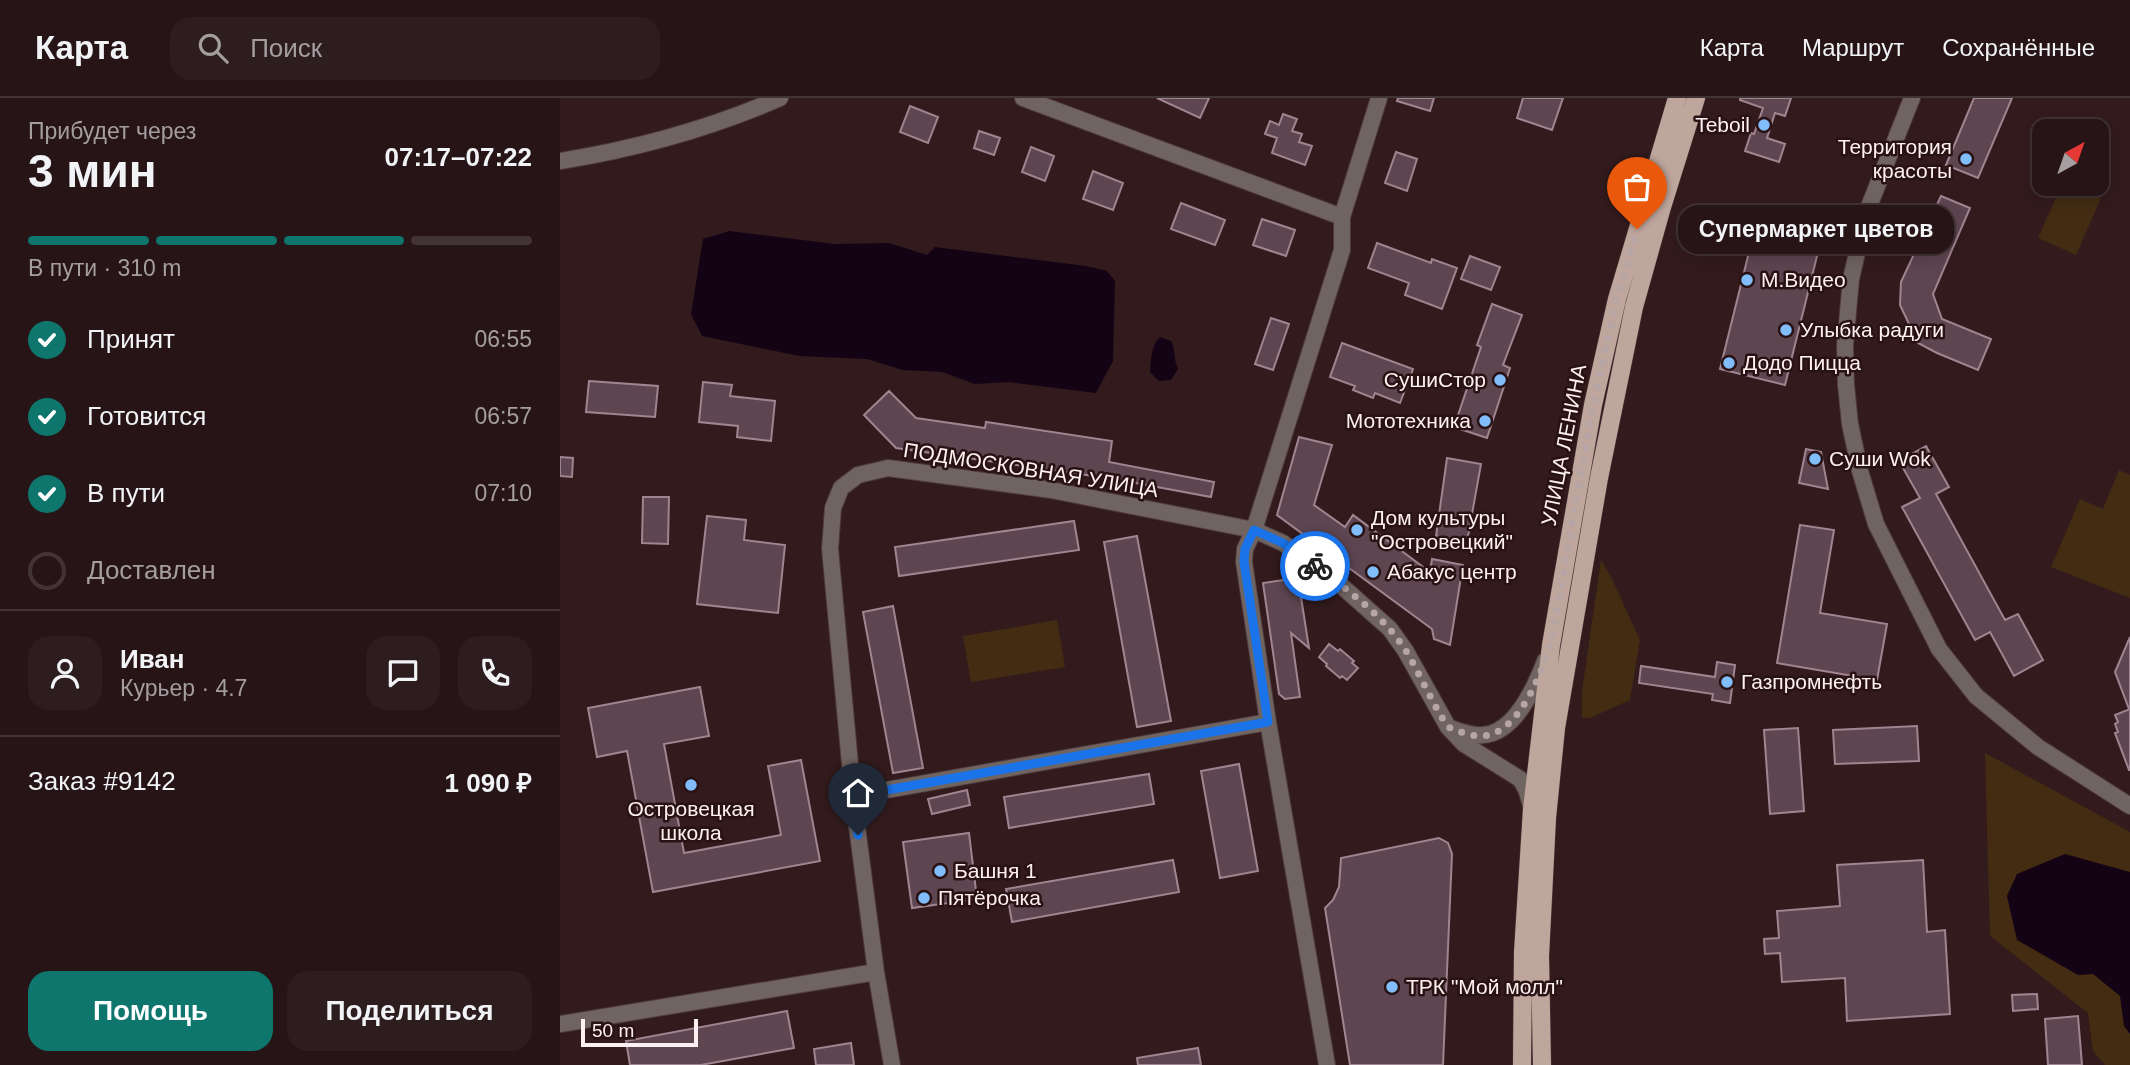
<!DOCTYPE html>
<html lang="ru">
<meta charset="utf-8">
<style>
:root{--surface:#261416;--page:#2e1d1f;--text:#f1f3f6;--muted:#a49ea1;--line:#423335;--accent:#0f766e}
body{margin:0;font-family:Arial,sans-serif;background:var(--page);color:var(--text);height:100vh;display:flex;flex-direction:column;font-size:26px;white-space:nowrap}
*{box-sizing:border-box;margin:0}
p{font-size:23px;color:var(--muted)}
.icon{flex:none;width:38px;height:38px;fill:none;stroke:currentColor;stroke-width:2;stroke-linecap:round;stroke-linejoin:round}
.map{position:relative;flex:1;overflow:hidden}
.panel{display:flex;flex-direction:column;background:var(--surface);width:560px}
.panel>*{flex:none}
.needle{width:46px;rotate:40deg}
.tools{position:absolute;left:1472px;top:21px;display:grid;gap:14px}
.tools a{display:grid;place-items:center;width:77px;height:77px;border-radius:14px;background:var(--surface);box-shadow:0 4px 18px #0003,0 0 0 2px var(--line);font-size:35px}
.scale{position:absolute;left:21px;bottom:18px;width:117px;box-sizing:border-box;padding-left:7px;border:4px solid #fef0f0;border-top:0;font-size:19px;line-height:24px;white-space:nowrap;color:#fef0f0;-webkit-text-stroke:5px #291214;paint-order:stroke}
.pin{position:absolute;display:grid;place-items:center;width:60px;height:60px;color:#fff;margin:-72px -30px;border-radius:50% 50% 50% 0;rotate:-45deg;box-shadow:0 0 7px #0007}
.pin .icon{rotate:45deg}
.courier{position:absolute;display:grid;place-items:center;width:70px;height:70px;margin:-35px;border:5px solid #1a73e8;border-radius:50%;background:#fff;color:#222;box-shadow:0 2px 9px #0007}
.bubble{position:absolute;height:49px;border-radius:21px;background:var(--surface);box-shadow:0 4px 18px #0003,0 0 0 2px var(--line);font-size:23px;font-weight:700;line-height:49px;text-align:center}
.headline em{font-style:normal;font-weight:700}
.headline div{display:flex;flex-direction:column-reverse}
.headline{display:flex;align-items:center;justify-content:space-between;height:119px;padding:0 28px}
h1{font-size:46px;font-weight:700;line-height:52px}
.bar{display:grid;grid-template-columns:repeat(4,1fr);gap:10px 7px;align-content:center;height:84px;padding:0 28px}
.bar i{height:9px;border-radius:5px;background:var(--line)}
.bar .current{background:var(--accent)}
.bar p{grid-column:span 4}
.line{display:flex;align-items:center;gap:18px;padding:0 28px;border-top:2px solid var(--line)}
.line div{flex:1}
.round{display:grid;place-items:center;flex:none;width:74px;height:74px;border-radius:21px;background:var(--page)}
ol{padding:0 28px;list-style:none}
li{display:flex;align-items:center;gap:21px;height:77px}
li p{margin-inline-start:auto}
li .icon{padding:7px;border-radius:50%;background:var(--accent);color:#fff;stroke-width:4}
li:last-child{color:var(--muted)}
li i{width:38px;height:38px;border:4px solid var(--line);border-radius:50%}
.action{display:flex;gap:14px;margin-top:auto;padding:14px 28px}
.action a{flex:1;height:80px;border-radius:21px;background:var(--accent);color:#fff;font-size:28px;font-weight:700;line-height:80px;text-align:center}
.action a+a{background:var(--page);color:var(--text)}
header{display:flex;align-items:center;gap:42px;box-sizing:border-box;height:98px;padding:0 35px;background:var(--surface);border-bottom:2px solid var(--line)}
header strong{font-size:33px}
nav{display:flex;gap:38px;margin-inline-start:auto;font-size:24px}
.search{width:490px;height:63px;background:var(--page);display:flex;align-items:center;gap:18px;box-sizing:border-box;padding:0 24px;border-radius:21px;color:var(--muted);font-size:26px}
main{display:flex;flex:1;min-height:0}
.map>svg:first-child{display:block}
.green{fill:#432c12}
.water{fill:#140215}
.building{fill:#5e4651;stroke:#a08490;stroke-width:2}
.lines{fill:none;stroke-linecap:round;stroke-linejoin:round}
.street-casing{stroke:#4f393b;stroke-width:18}
.primary-casing{stroke:#4f393b;stroke-width:19}
.street{stroke:#706460;stroke-width:16}
.primary{stroke:#bfa69d;stroke-width:18}
.done{stroke:#b7a5a6;stroke-width:7;stroke-dasharray:0 12.6}
.route{stroke:#1a73e8;stroke-width:9}
.poi-dot{fill:#80bdfa;stroke:#291214;stroke-width:2.5}
.labels{text-anchor:middle;stroke-width:5;stroke-linejoin:round;paint-order:stroke}
.poi-label{font-size:21px;fill:#fef0f0;stroke:#291214;text-anchor:start}
.street-label{font-size:21px;fill:#fef0f0;stroke:#291214}
</style>
<header>
<strong>Карта</strong>
<div class="search"><svg class="icon" aria-label="search" viewBox="0 0 24 24"><circle cx="10" cy="10" r="6"/><path d="M15 15l6 6"/></svg>Поиск</div>
<nav><a>Карта</a><a>Маршрут</a><a>Сохранённые</a></nav>
</header>
<main>
<section class="panel">
<div class="headline"><div><h1>3 мин</h1><p>Прибудет через</p></div><em>07:17–07:22</em></div>
<div class="bar"><i class="current"></i><i class="current"></i><i class="current"></i><i></i><p>В пути · 310 m</p></div>
<ol>
<li><svg class="icon" aria-label="check" viewBox="0 0 24 24"><path d="M5 12l5 5 9-10"/></svg>Принят<p>06:55</p></li>
<li><svg class="icon" aria-label="check" viewBox="0 0 24 24"><path d="M5 12l5 5 9-10"/></svg>Готовится<p>06:57</p></li>
<li><svg class="icon" aria-label="check" viewBox="0 0 24 24"><path d="M5 12l5 5 9-10"/></svg>В пути<p>07:10</p></li>
<li><i></i>Доставлен</li>
</ol>
<div class="line" style="height:126px"><a class="round"><svg class="icon" aria-label="person" viewBox="0 0 24 24"><circle cx="12" cy="8" r="4"/><path d="M4 21q1-7 8-7t8 7"/></svg></a><div><b>Иван</b><p>Курьер · 4.7</p></div><a class="round"><svg class="icon" aria-label="chat" viewBox="0 0 24 24"><path d="M4 5h16v11H9l-5 4z"/></svg></a><a class="round"><svg class="icon" aria-label="phone" viewBox="0 0 24 24"><path d="M5 4h4l2 5-3 2q2 4 5 5l2-3 5 2v4C11 20 4 13 5 4z"/></svg></a></div>
<div class="line" style="height:91px"><div>Заказ #9142</div><b>1 090 ₽</b></div>
<div class="action"><a>Помощь</a><a>Поделиться</a></div>
</section>
<div class="map">
<svg width="1570" height="967" viewBox="0 0 1570 967">
<rect width="100%" height="100%" fill="#331b1d"/>
<path class="green" d="M 1502,86 L 1508,86 L 1541,100 L 1516,157 L 1478,140 Z
M 1559,372 L 1570,377 L 1570,500 L 1491,469 L 1520,401 L 1543,411 Z
M 1041,462 L 1052,481 L 1080,542 L 1070,602 L 1030,620 L 1022,620 L 1022,593 Z
M 497,522 L 505,569 L 411,584 L 403,538 Z
M 1425,655 L 1570,734 L 1570,967 L 1545,967 L 1533,953 L 1528,915 L 1430,838 Z"/>
<path class="water" d="M 169,133 L 275,146 L 329,145 L 367,157 L 375,149 L 526,168 L 547,173 L 555,183 L 553,263 L 536,295 L 449,284 L 415,286 L 382,274 L 343,272 L 307,261 L 239,258 L 142,238 L 131,216 L 143,141 Z
M 600,239 L 611,243 C 616,252 613,260 618,271 L 611,282 L 599,283 L 590,274 C 591,262 591,247 600,239 Z
M 1505,756 L 1570,774 L 1570,936 L 1564,928 L 1560,898 L 1533,876 L 1518,877 L 1457,842 L 1447,798 L 1457,776 Z"/>
<path class="building" d="M 597,0 L 649,0 L 640,20 Z
M 838,0 L 874,0 L 870,13 L 837,3 Z
M 963,0 L 1003,0 L 992,32 L 957,20 Z
M 1180,0 L 1231,0 L 1225,18 L 1215,15 L 1207,40 L 1225,46 L 1219,64 L 1185,53 L 1191,35 L 1194,36 L 1203,10 L 1180,2 Z
M 1414,0 L 1452,0 L 1418,80 L 1386,67 Z
M 350,8 L 378,19 L 368,45 L 340,34 Z
M 723,16 L 737,21 L 732,33 L 742,36 L 739,44 L 752,48 L 745,67 L 712,55 L 717,40 L 705,36 L 710,23 L 719,27 Z
M 419,33 L 440,40 L 434,57 L 414,50 Z
M 471,49 L 494,58 L 485,83 L 462,74 Z
M 836,54 L 857,61 L 847,93 L 825,85 Z
M 533,73 L 563,85 L 553,112 L 523,101 Z
M 1381,98 L 1410,110 L 1373,196 L 1382,221 L 1431,241 L 1418,272 L 1377,255 L 1358,245 L 1340,207 L 1341,184 Z
M 621,105 L 665,122 L 655,147 L 611,131 Z
M 702,121 L 735,132 L 726,158 L 693,147 Z
M 1158,121 L 1159,146 L 1136,147 L 1134,123 Z
M 1193,138 L 1258,154 L 1225,287 L 1160,271 Z
M 817,145 L 871,165 L 872,161 L 897,170 L 882,211 L 845,197 L 849,185 L 808,170 Z
M 910,158 L 940,169 L 931,192 L 901,181 Z
M 932,206 L 962,217 L 943,267 L 950,270 L 927,340 L 894,329 L 921,249 L 917,247 Z
M 711,220 L 729,226 L 713,272 L 695,266 Z
M 782,245 L 853,271 L 840,305 L 815,295 L 813,300 L 793,292 L 795,288 L 770,279 Z
M 29,283 L 98,288 L 95,319 L 26,314 Z
M 143,284 L 172,287 L 170,298 L 215,303 L 211,343 L 177,339 L 178,328 L 139,324 Z
M 329,293 L 356,320 L 425,330 L 426,324 L 552,343 L 549,364 L 654,384 L 651,399 L 554,381 L 336,350 L 304,317 Z
M 739,339 L 772,347 L 754,407 L 785,429 L 793,417 L 870,474 L 872,461 L 903,467 L 890,547 L 874,541 L 872,531 L 717,417 Z
M 1366,348 L 1389,389 L 1376,396 L 1445,522 L 1458,516 L 1483,562 L 1454,578 L 1430,534 L 1415,542 L 1342,409 L 1360,400 L 1339,363 Z
M 1246,351 L 1261,354 L 1268,391 L 1239,385 Z
M 0,359 L 13,360 L 12,379 L 0,378 Z
M 887,360 L 921,366 L 907,444 L 876,438 Z
M 83,399 L 109,399 L 108,446 L 82,445 Z
M 147,418 L 186,422 L 184,442 L 225,447 L 218,515 L 137,506 Z
M 514,423 L 519,452 L 339,478 L 335,449 Z
M 1240,427 L 1274,432 L 1260,515 L 1327,526 L 1317,582 L 1217,565 Z
M 577,438 L 611,623 L 577,629 L 544,444 Z
M 738,480 L 749,550 L 731,535 L 740,599 L 725,601 L 719,596 L 703,485 Z
M 333,508 L 363,670 L 333,675 L 303,514 Z
M 1570,539 L 1570,611 L 1569,611 L 1555,574 Z
M 769,546 L 778,553 L 780,551 L 794,563 L 792,565 L 798,570 L 787,582 L 782,578 L 780,580 L 766,568 L 767,566 L 759,559 Z
M 1157,564 L 1175,567 L 1170,605 L 1152,602 L 1153,596 L 1079,585 L 1081,568 L 1155,579 Z
M 140,589 L 149,638 L 104,646 L 124,755 L 221,737 L 208,668 L 241,662 L 260,763 L 93,794 L 67,653 L 37,659 L 28,610 Z
M 1570,611 L 1570,672 L 1569,672 L 1555,635 L 1558,634 L 1555,626 L 1558,624 L 1555,617 Z
M 1357,628 L 1359,663 L 1275,666 L 1273,632 Z
M 1238,630 L 1244,713 L 1210,716 L 1204,632 Z
M 679,666 L 698,773 L 660,780 L 641,673 Z
M 589,676 L 594,706 L 449,730 L 444,699 Z
M 407,692 L 410,707 L 372,716 L 368,701 Z
M 409,735 L 417,801 L 352,810 L 343,744 Z
M 879,740 L 888,745 L 892,756 L 883,967 L 790,967 L 765,810 L 773,802 L 779,789 L 781,760 Z
M 613,762 L 619,794 L 452,824 L 446,791 Z
M 1363,762 L 1367,834 L 1385,832 L 1390,916 L 1287,923 L 1285,880 L 1222,884 L 1220,855 L 1205,856 L 1204,841 L 1219,840 L 1217,813 L 1280,808 L 1277,767 Z
M 1477,896 L 1478,911 L 1453,913 L 1452,897 Z
M 227,913 L 234,950 L 141,967 L 70,967 L 66,943 Z
M 1518,918 L 1522,967 L 1488,967 L 1485,921 Z
M 291,945 L 294,967 L 256,967 L 254,951 Z
M 638,950 L 641,967 L 578,967 L 577,960 Z"/>
<g class="lines">
<defs>
<path id="street" d="M 463,0 L 782,119
M 1352,0 L 1306,116 L 1291,181 L 1285,247 L 1286,287 L 1290,326 L 1300,373 L 1316,426 L 1379,551 L 1416,598 L 1478,649 L 1570,708
M 0,63 C 75,51 151,30 220,0
M 890,630 C 901,634 912,638 923,637 C 955,635 975,589 985,563
M 293,698 L 708,624
M 0,926 L 316,874
M 332,967 L 316,874 L 293,698 L 270,451 L 273,410 L 281,390 L 298,377 L 328,370 L 491,392 L 694,432 L 723,445 L 776,483 L 830,531 L 845,552 L 888,629 L 904,646 L 960,681 L 966,691 L 972,711
M 767,967 L 708,624 L 684,464 L 685,451 L 694,432 L 782,152 L 782,119 L 819,0"/>
<path id="primary" d="M 962,967 L 963,854 L 972,711 L 991,547 L 1033,307 L 1057,201 L 1117,0
M 982,967 L 980,858 L 987,720 L 996,630 L 1039,380 L 1074,209 L 1102,109 L 1136,0"/>
</defs>
<use href="#street" class="street-casing"/>
<use href="#primary" class="primary-casing"/>
<use href="#street" class="street"/>
<use href="#primary" class="primary"/>
</g>
<g class="lines">
<path class="done" d="M 755,468 C 788,492 824,518 846,553 C 861,578 872,605 888,629 C 898,633 909,638 920,638 C 959,638 980,576 991,547 L 1033,307 L 1057,201 L 1077,131"/>
<path class="route" d="M 298,737 L 293,698 L 708,624 L 684,464 L 685,451 L 694,432 L 723,445 L 755,468"/>
</g>
<g class="poi-dot">
<circle cx="1204" cy="27" r="7"/>
<circle cx="1406" cy="61" r="7"/>
<circle cx="1187" cy="182" r="7"/>
<circle cx="1226" cy="232" r="7"/>
<circle cx="1169" cy="265" r="7"/>
<circle cx="940" cy="282" r="7"/>
<circle cx="925" cy="323" r="7"/>
<circle cx="1255" cy="361" r="7"/>
<circle cx="797" cy="432" r="7"/>
<circle cx="813" cy="474" r="7"/>
<circle cx="1167" cy="584" r="7"/>
<circle cx="131" cy="687" r="7"/>
<circle cx="380" cy="773" r="7"/>
<circle cx="364" cy="800" r="7"/>
<circle cx="832" cy="889" r="7"/>
</g>
<g class="labels">
<g class="poi-label">
<text x="1190" y="34" text-anchor="end">Teboil</text>
<text x="1392" y="56" text-anchor="end">Территория<tspan x="1392" dy="24">красоты</tspan></text>
<text x="1201" y="189">М.Видео</text>
<text x="1240" y="239">Улыбка радуги</text>
<text x="1183" y="272">Додо Пицца</text>
<text x="926" y="289" text-anchor="end">СушиСтор</text>
<text x="911" y="330" text-anchor="end">Мототехника</text>
<text x="1269" y="368">Суши Wok</text>
<text x="811" y="427">Дом культуры<tspan x="811" dy="24">"Островецкий"</tspan></text>
<text x="827" y="481">Абакус центр</text>
<text x="1181" y="591">Газпромнефть</text>
<text x="131" y="718" text-anchor="middle">Островецкая<tspan x="131" dy="24">школа</tspan></text>
<text x="394" y="780">Башня 1</text>
<text x="378" y="807">Пятёрочка</text>
<text x="846" y="896">ТРК "Мой молл"</text>
</g>
<g class="street-label">
<text transform="translate(1004 347) rotate(-79)" y="7">УЛИЦА ЛЕНИНА</text>
<text transform="translate(471 372) rotate(9)" y="7">ПОДМОСКОВНАЯ УЛИЦА</text>
</g>
</g>
</svg>
<div class="tools">
<a><svg class="needle" viewBox="-14 -14 28 28"><path d="M0-13l5 13h-10z" fill="#e53935"/><path d="M0 13l5-13h-10z" fill="#a49ea1"/></svg></a>
</div>
<div class="scale">50 m</div>
<div class="pin" style="left:1077px;top:131px;background:#ea580c"><svg class="icon" aria-label="bag" viewBox="0 0 24 24"><path d="M5 8h14l-1 12H6zM9 8a3 3 0 0 1 6 0"/></svg></div>
<div class="pin" style="left:298px;top:737px;background:#1f2937"><svg class="icon" aria-label="home" viewBox="0 0 24 24"><path d="M3 11l9-7 9 7M6 9v11h12V9"/></svg></div>
<div class="courier" style="left:755px;top:468px"><svg class="icon" aria-label="bike" viewBox="0 0 24 24"><circle cx="6" cy="16" r="4"/><circle cx="18" cy="16" r="4"/><path d="M6 16l4-8h5l3 8M10 8l3 8H6M13 5h3"/></svg></div>
<div class="bubble" style="left:1118px;top:107px;width:276px">Супермаркет цветов</div>
</div>
</main>
